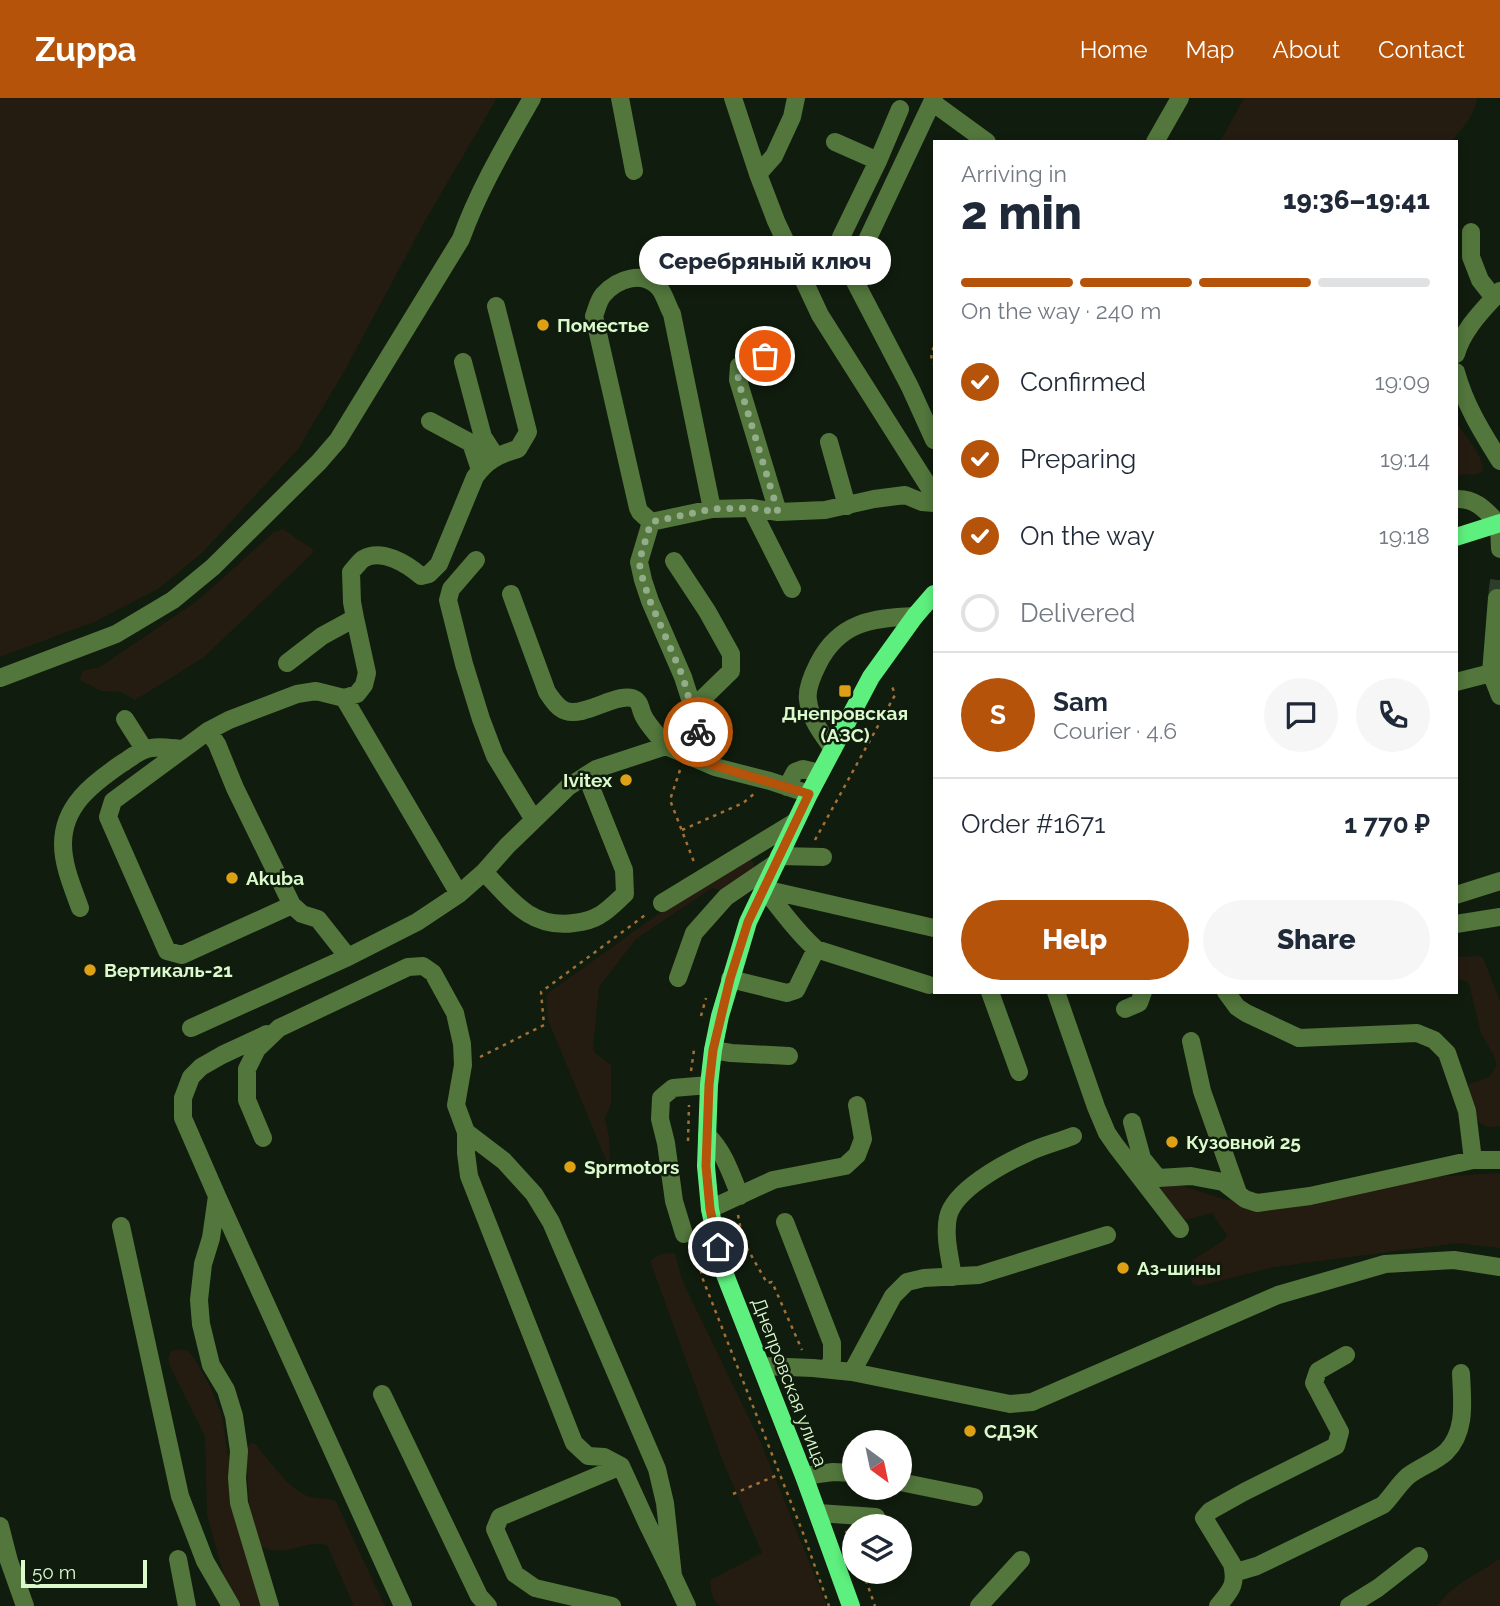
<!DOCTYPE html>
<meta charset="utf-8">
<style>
:root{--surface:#fff;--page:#f6f6f7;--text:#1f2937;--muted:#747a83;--line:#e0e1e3;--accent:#b45309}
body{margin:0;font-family:Raleway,sans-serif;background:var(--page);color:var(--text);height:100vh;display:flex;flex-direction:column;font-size:26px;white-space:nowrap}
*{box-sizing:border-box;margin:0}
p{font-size:23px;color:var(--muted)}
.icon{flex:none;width:38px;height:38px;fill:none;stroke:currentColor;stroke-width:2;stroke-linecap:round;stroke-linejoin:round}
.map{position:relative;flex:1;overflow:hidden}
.sheet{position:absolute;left:933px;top:42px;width:525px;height:854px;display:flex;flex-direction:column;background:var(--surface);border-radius:0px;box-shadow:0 4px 10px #0003}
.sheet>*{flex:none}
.needle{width:46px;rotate:147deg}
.tools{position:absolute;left:842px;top:1332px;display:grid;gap:14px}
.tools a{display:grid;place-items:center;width:70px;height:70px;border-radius:50%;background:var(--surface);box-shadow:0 4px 10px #0003;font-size:35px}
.scale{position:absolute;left:21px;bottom:18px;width:126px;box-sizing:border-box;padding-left:7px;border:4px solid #dafacc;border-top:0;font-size:19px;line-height:24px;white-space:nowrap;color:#dafacc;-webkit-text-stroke:5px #101c0d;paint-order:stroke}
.pin{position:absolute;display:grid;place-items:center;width:60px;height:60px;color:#fff;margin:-30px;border:4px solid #fff;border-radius:50%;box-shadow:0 2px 7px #0007}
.courier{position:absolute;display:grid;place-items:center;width:70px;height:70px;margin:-35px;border:5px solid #b45309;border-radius:50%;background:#fff;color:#222;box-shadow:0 2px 9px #0007}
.bubble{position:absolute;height:49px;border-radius:24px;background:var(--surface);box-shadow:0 4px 10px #0003;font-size:23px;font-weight:800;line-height:49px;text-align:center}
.head em{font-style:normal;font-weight:800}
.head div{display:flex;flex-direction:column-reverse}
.head{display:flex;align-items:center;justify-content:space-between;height:119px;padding:0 28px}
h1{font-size:46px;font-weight:800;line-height:52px}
.bar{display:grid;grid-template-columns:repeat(4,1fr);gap:10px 7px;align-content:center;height:84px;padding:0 28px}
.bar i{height:9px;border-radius:5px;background:var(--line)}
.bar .active{background:var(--accent)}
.bar p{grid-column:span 4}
.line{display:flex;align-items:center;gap:18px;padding:0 28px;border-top:2px solid var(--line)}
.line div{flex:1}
.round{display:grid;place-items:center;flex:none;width:74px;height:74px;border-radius:37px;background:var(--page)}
ol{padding:0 28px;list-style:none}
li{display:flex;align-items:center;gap:21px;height:77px}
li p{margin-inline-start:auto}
li .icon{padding:7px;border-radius:50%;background:var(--accent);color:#fff;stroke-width:4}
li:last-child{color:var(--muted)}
li i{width:38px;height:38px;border:4px solid var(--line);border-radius:50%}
.button{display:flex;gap:14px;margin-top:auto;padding:14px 28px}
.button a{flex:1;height:80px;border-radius:42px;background:var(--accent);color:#fff;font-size:28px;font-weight:800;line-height:80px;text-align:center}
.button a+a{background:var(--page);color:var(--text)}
header{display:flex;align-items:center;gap:42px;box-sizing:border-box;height:98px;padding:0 35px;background:var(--accent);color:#fff}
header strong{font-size:33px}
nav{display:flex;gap:38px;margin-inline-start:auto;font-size:24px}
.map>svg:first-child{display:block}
.green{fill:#251c11}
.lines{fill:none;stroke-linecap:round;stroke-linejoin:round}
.minor-tunnel{stroke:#2e3d2a;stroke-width:18;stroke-dasharray:18 9;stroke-linecap:butt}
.path{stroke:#a37138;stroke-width:2.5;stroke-dasharray:3.5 5;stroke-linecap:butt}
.minor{stroke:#52763c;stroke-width:18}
.major{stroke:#5ef07e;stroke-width:18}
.done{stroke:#93ac89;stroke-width:7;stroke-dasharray:0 12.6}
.route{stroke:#b45309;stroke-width:9}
.poi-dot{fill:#dea015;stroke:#101c0d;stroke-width:2.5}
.labels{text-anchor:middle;stroke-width:5;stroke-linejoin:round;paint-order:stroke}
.poi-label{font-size:19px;font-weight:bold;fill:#dafacc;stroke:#101c0d;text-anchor:start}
.street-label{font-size:19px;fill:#dafacc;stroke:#101c0d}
</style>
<header>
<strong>Zuppa</strong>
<nav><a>Home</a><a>Map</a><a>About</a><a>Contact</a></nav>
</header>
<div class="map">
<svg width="1500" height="1508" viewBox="0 0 1500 1508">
<rect width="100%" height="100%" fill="#101c0d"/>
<path class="green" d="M 0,0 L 497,0 L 426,121 L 345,272 L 298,351 L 202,455 L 158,491 L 94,524 L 0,559 Z
M 1244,0 L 1477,0 C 1475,18 1462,30 1451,44 L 1220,44 Z
M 1456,324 C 1465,339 1483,356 1483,373 L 1477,376 L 1456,377 Z
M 283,431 L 311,450 L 314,454 L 203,560 L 135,602 L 121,594 L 101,593 L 80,582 L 82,573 L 100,569 L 197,503 L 274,434 Z
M 751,761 L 754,766 L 753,772 L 723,794 L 717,791 L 712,790 L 636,841 L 599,889 L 593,951 L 595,955 L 611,967 L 611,1006 L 605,1020 L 609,1040 L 610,1060 L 609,1069 L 548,922 L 546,901 L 547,896 L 693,791 Z
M 1480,858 L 1483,860 L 1500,903 L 1500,1028 C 1499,1028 1490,1029 1489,1029 C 1471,1026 1465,1000 1469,986 L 1489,979 L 1497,967 L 1494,958 L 1481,935 L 1469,886 L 1465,883 L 1456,881 L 1456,859 Z
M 1500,1075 L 1500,1150 L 1457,1145 L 1274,1169 L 1199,1188 L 1193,1186 L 1188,1175 L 1193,1162 L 1225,1141 L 1227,1137 L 1212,1115 L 1185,1122 L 1180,1121 L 1157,1091 L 1158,1085 L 1164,1082 L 1220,1100 L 1243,1105 L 1432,1079 Z
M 675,1155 L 682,1182 L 761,1345 L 827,1508 L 720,1508 C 711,1502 711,1492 710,1482 L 762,1455 L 722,1361 L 650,1163 L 661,1156 Z
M 180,1251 L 188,1253 L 194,1260 L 211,1290 L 222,1318 L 239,1426 L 263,1508 L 238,1508 L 223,1475 L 207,1417 L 205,1338 L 170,1268 L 168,1261 L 171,1253 Z
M 251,1345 L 255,1346 C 269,1361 286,1388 305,1397 C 316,1402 327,1398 336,1404 L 385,1508 L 354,1508 L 327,1447 C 305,1441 289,1460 261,1449 L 250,1422 L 246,1352 Z
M 1500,1461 L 1500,1508 L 1437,1508 C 1449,1491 1468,1480 1486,1470 C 1491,1466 1494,1463 1500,1461 Z"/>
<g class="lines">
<path class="minor-tunnel" d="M 1497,500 L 1500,474"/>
<path class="path" d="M 934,249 C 931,255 930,260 934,266
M 680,672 L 670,702 L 694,764
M 682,732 L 743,705 L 754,696
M 815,742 L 895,597 L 892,588
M 701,918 L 706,900
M 480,959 L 544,927 L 541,894 L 648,815
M 691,973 L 694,952
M 688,1043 L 689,1007
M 738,1117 L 743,1143 L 767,1185 L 772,1184 L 802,1252
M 696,1147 L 702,1179 L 803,1435 L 829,1508
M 733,1396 L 780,1376
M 846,1433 L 854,1452
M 863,1474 L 875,1508"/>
<path class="minor" d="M 620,0 L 634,73
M 733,0 L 758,76 L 776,123 L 820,217 L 934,397
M 934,0 L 851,176 L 910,289 L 934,342
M 932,4 L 987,44
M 835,44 L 878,63
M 1155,44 L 1180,0
M 758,76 L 774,58 L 792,19 L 796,0
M 1471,134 L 1471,159 L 1480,182 L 1494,200
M 851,176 L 841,139 L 878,63 L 900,11
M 496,208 L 528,334 L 518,351 C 499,356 486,363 475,379 L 439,466 L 429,476 L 421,478 C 407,466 382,450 363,461 C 359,464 355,470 351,474 L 352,504 L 355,520 L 367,575 L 364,587 L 357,596 L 344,600 L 316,593 L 297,596 L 229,622 L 208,633 L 113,703 L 108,719 L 167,853 L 182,857 L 292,807 L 302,816 L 318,821 L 348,859 L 417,824 L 459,796 L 484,774 L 507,748 L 568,689 L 596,671 L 666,648 L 715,669 L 770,683 L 809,696
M 1456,256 C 1463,231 1483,212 1500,193
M 765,258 L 749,263 L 739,268 L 738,282 L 778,414
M 463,264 L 483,339 L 496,359
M 1456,274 C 1465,307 1482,334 1500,363
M 430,323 L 471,345 L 480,372
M 829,344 L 847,408
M 1456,401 C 1476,400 1486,413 1499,426 L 1500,451
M 751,410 L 792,491
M 712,411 L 672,216 C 668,209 665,198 660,191 C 644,171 617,181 603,197 C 598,203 597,211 594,218 L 638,410 L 640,414 L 651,424 L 712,411 L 751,410 L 778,414 L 825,412 L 874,401 L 905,397 L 922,404 L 934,405
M 651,424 L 639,464 L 643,482 L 650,503 L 683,579 L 693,610 L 731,573 L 731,556 L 707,513 L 674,463
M 476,462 L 451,491 L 448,502 L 464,566 L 481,621 L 495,658 L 534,722
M 511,496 L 547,594 C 552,601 557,610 566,613 C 585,620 621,591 636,602 C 641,606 640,611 643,617 C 648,628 659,638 666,648
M 1497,500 L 1491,575 L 1500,598
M 287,565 L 322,538 L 355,520
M 0,580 L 116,536 L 173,502 L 213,469 L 319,364 L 338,342 L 461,141 C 479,91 506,46 532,0
M 1456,584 L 1491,575
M 344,600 L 459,796
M 693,610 L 706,665
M 125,621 L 144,651
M 208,633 L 217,646 L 235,690 L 292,807
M 833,651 C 822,636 810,621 808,602 C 806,591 813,576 818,566 C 839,524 872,520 915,518
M 787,689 L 795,674 L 803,671 L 820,675
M 779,758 L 823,759
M 484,774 C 511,802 531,831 574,825 C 583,824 592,822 600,817 C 609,812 617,803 625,796 L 624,772 L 586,677
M 764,791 C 781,811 796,834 816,851 L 929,887
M 764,791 L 934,830
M 1456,797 L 1500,783
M 662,805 L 795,724
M 80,810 C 73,790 63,768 63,746 C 63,708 92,686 121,666 C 128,662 136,655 144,652 C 155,647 170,650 182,651
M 1456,826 L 1500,819
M 678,880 L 694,835 L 726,799 L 776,765
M 730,881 L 787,895 L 796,892 L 816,851
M 990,894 L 1019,974
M 1056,894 L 1096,1009 L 1107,1035 L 1116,1048 L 1180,1131
M 1226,894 L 1237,909 L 1246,915 L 1299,940 L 1417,935 L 1434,942 L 1447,955 L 1467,1013 L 1473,1062 L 1500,1062
M 1125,911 L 1139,905 L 1143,894
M 191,930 L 348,859
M 267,936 L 222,957 L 201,969 L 191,979 L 183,1000 L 183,1020 L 217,1098 L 403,1508
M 1191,943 L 1202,993 L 1238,1095
M 713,952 L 731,955 L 789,958
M 1132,1024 L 1142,1060 L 1158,1080 L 1191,1078 L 1223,1084 L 1245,1101 L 1257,1105 L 1310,1098 L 1473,1062
M 466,1034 L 504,1063 L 534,1096 L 551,1124 L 657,1371 L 665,1405 L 673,1478 L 687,1508
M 707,1037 C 724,1053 731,1076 740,1098
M 263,1040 L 247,1002 L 247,971 L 257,951 L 279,930 L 408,869 L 423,868 L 433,875 L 455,915 L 462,946 L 463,967 L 456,1007 L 466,1034 L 466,1055 L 469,1078 L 574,1345 L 588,1358 L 604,1359 L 621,1368 L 647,1425 L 673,1478
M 217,1098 L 211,1140 L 203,1166 L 199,1202 L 201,1226 L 211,1267 L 226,1292 L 234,1318 L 239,1353 L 237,1380 L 239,1405 L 270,1508
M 710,1111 L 773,1082 L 845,1068 L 857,1057 L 863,1041 L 857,1007
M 785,1124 L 832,1245 L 832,1262 L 828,1271
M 121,1128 L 180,1398 L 205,1463 L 231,1508
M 684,1136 L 674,1103 L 666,1045 L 660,1021 L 661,1000 L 673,990 L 709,987
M 953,1179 C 950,1160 944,1138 948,1119 C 954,1092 1003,1066 1027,1055 C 1041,1048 1058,1044 1073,1038
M 761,1268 L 813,1270 L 852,1274 L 1010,1306 L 1032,1304 L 1278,1197 L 1385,1166 L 1454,1162 L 1500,1169
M 852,1274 L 893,1198 L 907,1184 L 924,1180 L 979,1177 L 1107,1137
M 382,1296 L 479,1498 L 488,1508
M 804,1378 L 833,1374 L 854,1375
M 900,1384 L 974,1399
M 818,1415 L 876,1419
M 0,1428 L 9,1463 L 25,1508
M 178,1461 L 187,1508
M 1234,1473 L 1240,1473 L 1257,1468 L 1383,1407 C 1392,1398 1398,1387 1408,1378 C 1420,1369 1435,1364 1446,1354 C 1467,1333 1462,1302 1461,1275
M 612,1508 L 535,1490 L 515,1476 L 495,1431 L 500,1419 L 621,1368
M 979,1508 L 1021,1462
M 1218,1508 C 1231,1492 1237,1487 1232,1466 L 1204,1420 L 1210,1413 L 1244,1394 L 1336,1348 L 1340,1334 L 1314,1285 L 1318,1273 L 1346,1257
M 1349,1508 L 1378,1490 L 1419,1458"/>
<path class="major" d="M 1456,439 L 1500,425
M 851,1508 L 804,1378 L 722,1169 L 710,1111 L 706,1068 L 709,987 L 713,952 L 720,918 L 748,824 L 809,696 L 871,579 L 915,518 L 934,496"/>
</g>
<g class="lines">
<path class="done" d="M 698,634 L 683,579 L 650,503 L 643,482 L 639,464 L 651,424 L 712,411 L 751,410 L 778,414 L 738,282 L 739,268 L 749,263 L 765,258"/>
<path class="route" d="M 698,634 L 706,665 L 809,696 L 748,824 L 730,881 L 713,952 L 709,987 L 706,1068 L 710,1111 L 718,1149"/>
</g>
<g class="poi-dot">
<circle cx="543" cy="227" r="7"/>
<rect x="838" y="586" width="14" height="14" rx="3.5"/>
<circle cx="626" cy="682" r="7"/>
<circle cx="232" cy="780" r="7"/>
<circle cx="90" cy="872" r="7"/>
<circle cx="1172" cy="1044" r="7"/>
<circle cx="570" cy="1069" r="7"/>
<circle cx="1123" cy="1170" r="7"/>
<circle cx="970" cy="1333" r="7"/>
</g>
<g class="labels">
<g class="poi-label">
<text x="557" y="234">Поместье</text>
<text x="845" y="622" text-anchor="middle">Днепровская<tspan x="845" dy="22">(АЗС)</tspan></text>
<text x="612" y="689" text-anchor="end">Ivitex</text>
<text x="246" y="787">Akuba</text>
<text x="104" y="879">Вертикаль-21</text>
<text x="1186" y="1051">Кузовной 25</text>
<text x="584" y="1076">Sprmotors</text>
<text x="1137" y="1177">Аз-шины</text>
<text x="984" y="1340">СДЭК</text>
</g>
<g class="street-label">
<text transform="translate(790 1284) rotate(69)" y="7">Днепровская улица</text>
</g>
</g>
</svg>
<div class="tools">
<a><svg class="needle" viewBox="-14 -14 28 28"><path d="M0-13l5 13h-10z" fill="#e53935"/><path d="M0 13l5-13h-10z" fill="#747a83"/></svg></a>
<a><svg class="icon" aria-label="layers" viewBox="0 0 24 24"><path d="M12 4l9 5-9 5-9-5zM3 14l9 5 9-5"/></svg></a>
</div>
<div class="scale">50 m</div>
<div class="pin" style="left:765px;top:258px;background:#ea580c"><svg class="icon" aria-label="bag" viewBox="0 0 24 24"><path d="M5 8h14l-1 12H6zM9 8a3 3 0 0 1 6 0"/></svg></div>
<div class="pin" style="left:718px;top:1149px;background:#1f2937"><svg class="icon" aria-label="home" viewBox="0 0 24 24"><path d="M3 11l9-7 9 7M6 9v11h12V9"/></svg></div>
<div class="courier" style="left:698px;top:634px"><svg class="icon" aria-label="bike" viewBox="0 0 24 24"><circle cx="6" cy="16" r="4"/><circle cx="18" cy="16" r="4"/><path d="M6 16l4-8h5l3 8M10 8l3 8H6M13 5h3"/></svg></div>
<div class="bubble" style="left:639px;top:138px;width:252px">Серебряный ключ</div>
<section class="sheet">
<div class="head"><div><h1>2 min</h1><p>Arriving in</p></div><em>19:36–19:41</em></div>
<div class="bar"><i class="active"></i><i class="active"></i><i class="active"></i><i></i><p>On the way · 240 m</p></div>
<ol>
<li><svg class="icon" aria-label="check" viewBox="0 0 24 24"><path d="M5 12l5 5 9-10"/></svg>Confirmed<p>19:09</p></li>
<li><svg class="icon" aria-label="check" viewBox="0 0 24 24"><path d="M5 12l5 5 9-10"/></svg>Preparing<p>19:14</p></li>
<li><svg class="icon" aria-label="check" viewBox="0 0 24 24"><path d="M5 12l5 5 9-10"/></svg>On the way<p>19:18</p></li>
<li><i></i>Delivered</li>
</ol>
<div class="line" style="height:126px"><b class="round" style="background:var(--accent);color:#fff">S</b><div><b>Sam</b><p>Courier · 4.6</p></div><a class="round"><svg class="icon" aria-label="chat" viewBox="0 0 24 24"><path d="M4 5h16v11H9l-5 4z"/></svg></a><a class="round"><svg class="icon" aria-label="phone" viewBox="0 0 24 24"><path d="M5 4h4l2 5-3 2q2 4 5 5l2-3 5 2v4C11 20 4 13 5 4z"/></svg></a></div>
<div class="line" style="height:91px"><div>Order #1671</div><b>1 770 ₽</b></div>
<div class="button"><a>Help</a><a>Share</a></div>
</section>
</div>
